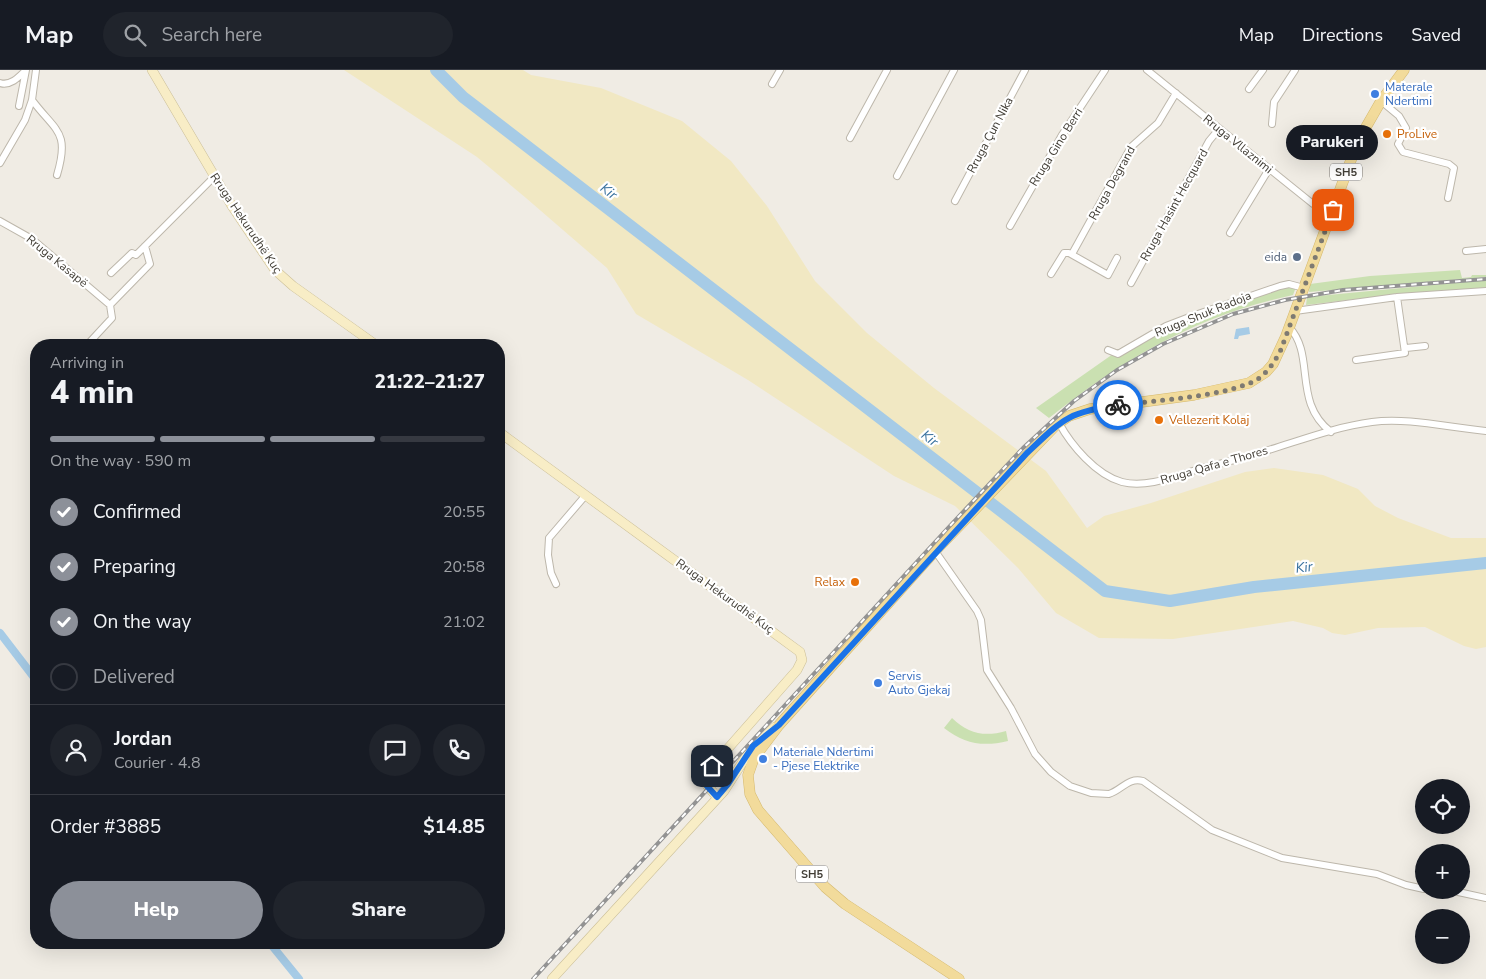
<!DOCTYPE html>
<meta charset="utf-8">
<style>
:root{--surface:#171b24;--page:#20242c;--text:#f1f3f6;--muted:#9ea1a6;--line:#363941;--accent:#8c9099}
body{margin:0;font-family:"Nunito Sans",sans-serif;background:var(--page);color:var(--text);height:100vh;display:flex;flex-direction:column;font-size:19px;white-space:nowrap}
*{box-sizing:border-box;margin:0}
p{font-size:16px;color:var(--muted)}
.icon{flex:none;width:28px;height:28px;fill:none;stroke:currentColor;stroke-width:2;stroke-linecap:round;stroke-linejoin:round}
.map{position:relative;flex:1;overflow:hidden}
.side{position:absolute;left:30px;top:269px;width:475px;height:610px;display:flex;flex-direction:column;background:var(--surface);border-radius:20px;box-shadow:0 5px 20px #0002}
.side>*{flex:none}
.tools{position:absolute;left:1415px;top:709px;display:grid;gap:10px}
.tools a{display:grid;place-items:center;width:55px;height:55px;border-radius:50%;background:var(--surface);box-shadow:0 5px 20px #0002;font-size:25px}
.pin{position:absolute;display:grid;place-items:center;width:42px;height:42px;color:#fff;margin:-21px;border-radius:10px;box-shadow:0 2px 8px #0006}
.courier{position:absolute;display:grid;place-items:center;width:50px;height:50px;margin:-25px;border:4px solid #1a73e8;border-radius:50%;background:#fff;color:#222;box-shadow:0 1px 6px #0007}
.bubble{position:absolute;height:35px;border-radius:18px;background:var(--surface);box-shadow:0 5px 20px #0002;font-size:16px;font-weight:800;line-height:35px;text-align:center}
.overview em{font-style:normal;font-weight:800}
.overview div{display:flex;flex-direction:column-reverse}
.overview{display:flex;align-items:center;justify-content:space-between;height:85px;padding:0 20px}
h1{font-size:32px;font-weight:800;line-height:38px}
.bar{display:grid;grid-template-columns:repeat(4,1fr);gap:8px 5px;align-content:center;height:60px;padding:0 20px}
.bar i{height:6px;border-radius:4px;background:var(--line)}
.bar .selected{background:var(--accent)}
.bar p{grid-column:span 4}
.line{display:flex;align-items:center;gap:12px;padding:0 20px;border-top:1px solid var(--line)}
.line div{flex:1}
.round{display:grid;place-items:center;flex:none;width:52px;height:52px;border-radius:26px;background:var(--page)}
ol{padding:0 20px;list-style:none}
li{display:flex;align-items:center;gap:15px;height:55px}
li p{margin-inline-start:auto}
li .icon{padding:5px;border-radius:50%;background:var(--accent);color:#fff;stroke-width:4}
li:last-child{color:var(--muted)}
li i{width:28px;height:28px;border:2px solid var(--line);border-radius:50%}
.action{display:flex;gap:10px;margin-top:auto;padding:10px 20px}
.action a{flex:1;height:58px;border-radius:30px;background:var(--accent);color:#fff;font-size:20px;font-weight:800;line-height:58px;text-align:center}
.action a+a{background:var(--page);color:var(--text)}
header{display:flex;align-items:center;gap:30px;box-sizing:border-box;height:70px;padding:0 25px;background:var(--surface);border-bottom:1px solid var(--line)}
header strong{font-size:24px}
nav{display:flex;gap:28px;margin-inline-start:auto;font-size:18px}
.search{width:350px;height:45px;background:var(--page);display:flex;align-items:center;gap:12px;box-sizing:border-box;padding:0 18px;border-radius:28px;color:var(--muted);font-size:19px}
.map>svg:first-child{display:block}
.green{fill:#cae0b1}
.sand{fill:#f1e8c3}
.water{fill:#a6cbe6}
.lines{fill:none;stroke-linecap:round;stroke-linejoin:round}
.canal{stroke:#a6cbe6;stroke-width:8}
.river{stroke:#a6cbe6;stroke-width:12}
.street-casing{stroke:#bdb7ab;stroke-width:8}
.secondary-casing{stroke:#cbbf98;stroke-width:10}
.primary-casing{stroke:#d4b86d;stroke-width:11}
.street{stroke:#fff;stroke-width:6}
.secondary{stroke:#f8edc6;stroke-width:9}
.primary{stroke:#f2db9b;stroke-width:10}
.rail-casing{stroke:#939393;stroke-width:4}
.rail{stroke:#fff;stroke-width:2;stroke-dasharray:5.5;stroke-linecap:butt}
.done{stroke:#7e7a72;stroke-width:5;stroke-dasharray:0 9}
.route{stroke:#1a73e8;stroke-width:6}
.shop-dot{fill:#3f7fe0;stroke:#fff;stroke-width:2}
.food-dot{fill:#e8710a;stroke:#fff;stroke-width:2}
.service-dot{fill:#5c6f8a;stroke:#fff;stroke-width:2}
.labels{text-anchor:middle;stroke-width:4.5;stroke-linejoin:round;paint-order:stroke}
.shield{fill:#fff;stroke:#7a7772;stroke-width:1}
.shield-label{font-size:11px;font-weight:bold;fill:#413d35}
.shop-label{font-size:12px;fill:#366cbe;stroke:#fff;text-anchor:start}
.food-label{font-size:12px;fill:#c56008;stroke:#fff;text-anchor:start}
.street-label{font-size:12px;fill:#413d35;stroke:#fff}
.service-label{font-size:12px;fill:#4e5e75;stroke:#fff;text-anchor:end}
.water-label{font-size:14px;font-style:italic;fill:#3b73a0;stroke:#fff}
</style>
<header>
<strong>Map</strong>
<div class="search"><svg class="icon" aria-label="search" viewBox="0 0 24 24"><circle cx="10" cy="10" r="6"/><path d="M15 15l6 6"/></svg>Search here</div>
<nav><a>Map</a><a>Directions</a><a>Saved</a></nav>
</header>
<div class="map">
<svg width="1486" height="909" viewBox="0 0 1486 909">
<rect width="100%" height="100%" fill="#f0ece4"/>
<path class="green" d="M 1460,200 L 1462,208 L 1471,207 L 1472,205 L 1486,205 L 1486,207 L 1309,222 L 1310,214 L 1370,206 Z
M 1486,210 L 1486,218 L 1383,226 L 1306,235 L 1307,227 Z
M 1282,217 L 1296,217 L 1293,225 C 1196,246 1126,287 1049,348 L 1036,338 L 1113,284 L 1171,256 Z
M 952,648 C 968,664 985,667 1006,661 L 1008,671 C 983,677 964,674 944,658 Z"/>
<path class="sand" d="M 344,0 L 523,0 L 531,5 L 601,18 L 682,51 L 731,91 L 767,136 L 815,211 L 867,263 L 934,318 L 1046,401 L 1087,458 L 1104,446 L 1151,433 L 1245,402 L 1274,398 L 1323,405 L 1358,419 L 1375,436 L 1398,448 L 1451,468 L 1486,468 L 1486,577 L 1476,579 L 1464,576 L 1425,557 L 1378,558 L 1345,565 L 1332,563 L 1323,558 L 1293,551 L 1173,569 L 1099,568 L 1056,543 L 1018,498 L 955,436 L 894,406 L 748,310 L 636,244 L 607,198 L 526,128 L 477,87 Z"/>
<path class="water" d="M 1249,257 L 1250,264 L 1239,266 L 1238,269 L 1234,269 L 1236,259 Z"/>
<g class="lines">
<path class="canal" d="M 0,563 L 36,610
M 269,872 L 299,909"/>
<path class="river" d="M 436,0 L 463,27 L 1105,521 L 1170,531 L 1254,517 L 1486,493"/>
<defs>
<path id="street" d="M 1147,0 L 1313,134 L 1333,140
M 0,13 C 10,16 18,8 25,1
M 772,14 L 780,0
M 1249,19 L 1263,0
M 32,30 C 56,62 70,61 57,105
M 1381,31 L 1399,46 L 1406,58 L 1398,74 L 1403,82 L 1449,94 L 1454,98 L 1448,128
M 19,36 L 26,0
M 1272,54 L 1274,32 L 1295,0
M 850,68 L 887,0
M 0,93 L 25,50 L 32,30 L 36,0
M 897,106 L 954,0
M 955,131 L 1025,0
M 0,151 L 32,169 L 110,235
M 1010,156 L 1062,65 L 1105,0
M 1230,163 L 1269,99
M 1466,181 L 1486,179
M 1072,184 L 1131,77 L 1158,53 L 1176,23
M 111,203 L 132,183 L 136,185 L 215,106
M 1051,204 L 1064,183 L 1069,183 L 1108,205 L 1117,188
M 1131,213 L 1209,71 L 1219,59
M 1295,241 L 1397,227 L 1486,221
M 1289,257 C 1316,285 1292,332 1331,362
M 87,275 L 112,248 L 110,235 L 150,194 L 145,176
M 1406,278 L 1425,276
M 1108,280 L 1118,284 L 1166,256 L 1192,246 L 1280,216 L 1289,214 L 1304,218
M 1356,290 L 1405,283 L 1397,227
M 1059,353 C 1071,375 1096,405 1122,412 C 1146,418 1173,407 1196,400 C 1218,394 1241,389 1262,382 C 1299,371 1334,357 1372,352 C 1407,347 1451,358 1486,361
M 935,481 L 977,541 L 981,550 L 987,600 L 1011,638 L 1035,684 L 1051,702 L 1070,716 L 1091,723 L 1109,724 C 1122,720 1128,707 1143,711 L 1212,760 L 1282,788 L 1377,804 L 1406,815 L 1424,819
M 556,514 L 551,503 L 548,485 L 549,468 L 585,426
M 1433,820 L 1436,820
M 1449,820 L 1486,828"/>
<path id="secondary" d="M 152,0 L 232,136 L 275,200 L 293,216 L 376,275
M 499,362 L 800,582 L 802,590 L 797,600 L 709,700 L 707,715 L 717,727
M 552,909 L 724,721 L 753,676 L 775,657"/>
<path id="primary" d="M 959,909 L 845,834 L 825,817 L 758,740 L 750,724 L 748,705 L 754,688 L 779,655 L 935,481 L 1056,355 L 1069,346 L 1090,339 L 1194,325 L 1249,313 L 1266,302 L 1273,294 L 1286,266 L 1358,71 L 1381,31 L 1404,0"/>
</defs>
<use href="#street" class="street-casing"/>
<use href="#secondary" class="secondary-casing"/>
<use href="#primary" class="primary-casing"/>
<use href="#street" class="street"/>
<use href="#secondary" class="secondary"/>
<use href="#primary" class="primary"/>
<defs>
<path id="rail" d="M 533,909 L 947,459 L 1023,378 L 1074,331 L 1117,300 L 1163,274 L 1233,244 L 1285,230 L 1343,220 L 1486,209"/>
</defs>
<use href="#rail" class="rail-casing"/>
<use href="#rail" class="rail"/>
</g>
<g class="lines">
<path class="done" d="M 1118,335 C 1153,331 1230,326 1258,309 C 1268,302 1274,292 1280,282 L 1333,140"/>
<path class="route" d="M 712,696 L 707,705 L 706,715 L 717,727 L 728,714 L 753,676 L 779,655 L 1027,383 C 1063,349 1068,342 1118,335"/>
</g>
<g class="shop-dot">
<circle cx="1375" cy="24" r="5"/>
<circle cx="878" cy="613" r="5"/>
<circle cx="763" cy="689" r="5"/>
</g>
<g class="food-dot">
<circle cx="1387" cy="64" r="5"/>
<circle cx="1159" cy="350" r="5"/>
<circle cx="855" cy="512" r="5"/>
</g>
<circle class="service-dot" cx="1297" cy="187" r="5"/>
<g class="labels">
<g class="shield">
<rect x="1330" y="93.5" width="32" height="17" rx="4"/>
<rect x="796" y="795.5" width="32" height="17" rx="4"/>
</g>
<g class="shield-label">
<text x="1346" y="106">SH5</text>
<text x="812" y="808">SH5</text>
</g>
<g class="shop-label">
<text x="1385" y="21">Materale<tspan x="1385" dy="14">Ndertimi</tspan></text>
<text x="888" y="610">Servis<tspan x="888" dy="14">Auto Gjekaj</tspan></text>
<text x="773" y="686">Materiale Ndertimi<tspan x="773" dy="14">- Pjese Elektrike</tspan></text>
</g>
<g class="food-label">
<text x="1397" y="68">ProLive</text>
<text x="1169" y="354">Vellezerit Kolaj</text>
<text x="845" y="516" text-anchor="end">Relax</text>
</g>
<g class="street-label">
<text transform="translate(990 65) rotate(-62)" y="4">Rruga Çun Nika</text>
<text transform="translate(1238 74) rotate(39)" y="4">Rruga Vllaznimi</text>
<text transform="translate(1056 77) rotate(-58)" y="4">Rruga Gino Berri</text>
<text transform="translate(1112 113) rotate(-61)" y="4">Rruga Degrand</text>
<text transform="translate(1174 135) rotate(-61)" y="4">Rruga Hasint Hecquard</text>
<text transform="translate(246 153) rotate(56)" y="4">Rruga Hekurudhë Kuç</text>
<text transform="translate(57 191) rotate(39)" y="4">Rruga Kasapë</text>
<text transform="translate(1203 244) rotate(-22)" y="4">Rruga Shuk Radoja</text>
<text transform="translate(1214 395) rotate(-16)" y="4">Rruga Qafa e Thores</text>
<text transform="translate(725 526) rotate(36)" y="4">Rruga Hekurudhë Kuç</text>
</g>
<g class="service-label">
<text x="1287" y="191">eida</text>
</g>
<g class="water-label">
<text transform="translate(609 121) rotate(38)" y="5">Kir</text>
<text transform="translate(930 368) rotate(38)" y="5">Kir</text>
<text transform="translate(1304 497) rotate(-6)" y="5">Kir</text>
</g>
</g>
</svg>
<div class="tools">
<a><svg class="icon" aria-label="locate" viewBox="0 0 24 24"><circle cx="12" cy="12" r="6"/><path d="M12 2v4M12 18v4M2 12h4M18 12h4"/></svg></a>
<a>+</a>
<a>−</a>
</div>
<div class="pin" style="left:1333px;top:140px;background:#ea580c"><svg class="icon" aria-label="bag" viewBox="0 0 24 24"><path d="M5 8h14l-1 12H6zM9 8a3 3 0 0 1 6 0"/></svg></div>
<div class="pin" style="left:712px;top:696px;background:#1f2937"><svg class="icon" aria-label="home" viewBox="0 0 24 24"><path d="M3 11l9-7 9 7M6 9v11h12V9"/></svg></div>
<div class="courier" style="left:1118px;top:335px"><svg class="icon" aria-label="bike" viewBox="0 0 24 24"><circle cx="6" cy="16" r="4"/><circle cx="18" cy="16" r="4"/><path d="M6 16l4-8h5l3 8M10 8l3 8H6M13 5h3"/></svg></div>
<div class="bubble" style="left:1286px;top:55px;width:92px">Parukeri</div>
<section class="side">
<div class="overview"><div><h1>4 min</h1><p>Arriving in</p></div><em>21:22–21:27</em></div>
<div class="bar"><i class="selected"></i><i class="selected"></i><i class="selected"></i><i></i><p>On the way · 590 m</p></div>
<ol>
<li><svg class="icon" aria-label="check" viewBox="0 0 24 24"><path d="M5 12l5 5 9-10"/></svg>Confirmed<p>20:55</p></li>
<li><svg class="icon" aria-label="check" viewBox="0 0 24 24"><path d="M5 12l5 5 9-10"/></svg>Preparing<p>20:58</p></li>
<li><svg class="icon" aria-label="check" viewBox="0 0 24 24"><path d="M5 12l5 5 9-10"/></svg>On the way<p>21:02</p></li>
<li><i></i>Delivered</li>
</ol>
<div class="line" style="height:90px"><a class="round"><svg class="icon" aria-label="person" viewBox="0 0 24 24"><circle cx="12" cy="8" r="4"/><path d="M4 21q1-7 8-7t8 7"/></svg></a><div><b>Jordan</b><p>Courier · 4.8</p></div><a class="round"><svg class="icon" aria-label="chat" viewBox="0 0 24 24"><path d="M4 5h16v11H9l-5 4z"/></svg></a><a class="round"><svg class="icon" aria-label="phone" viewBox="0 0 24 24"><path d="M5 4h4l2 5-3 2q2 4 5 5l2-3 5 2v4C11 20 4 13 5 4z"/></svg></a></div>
<div class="line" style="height:65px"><div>Order #3885</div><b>$14.85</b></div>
<div class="action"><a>Help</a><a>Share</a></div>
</section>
</div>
